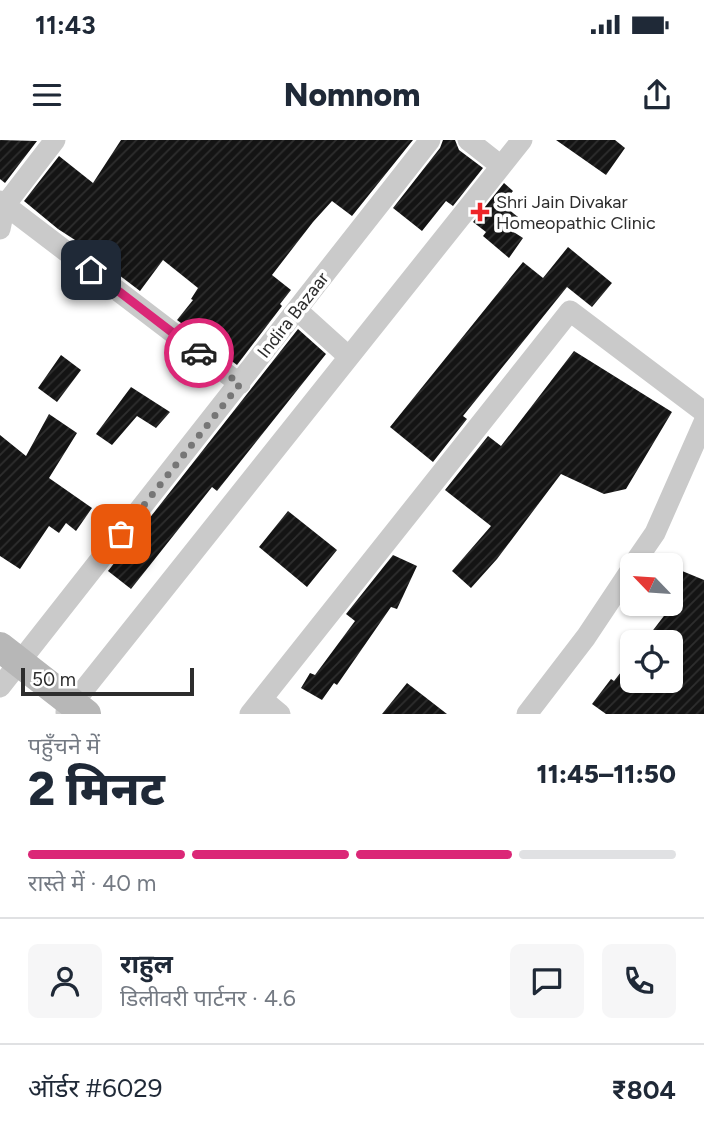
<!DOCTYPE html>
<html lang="hi">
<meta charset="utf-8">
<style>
:root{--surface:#fff;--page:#f6f6f7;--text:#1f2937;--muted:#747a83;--line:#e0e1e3;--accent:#db2777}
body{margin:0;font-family:Figtree,"Noto Sans Devanagari",sans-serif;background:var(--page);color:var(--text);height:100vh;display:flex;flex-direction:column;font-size:26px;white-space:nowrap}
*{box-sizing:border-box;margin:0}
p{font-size:23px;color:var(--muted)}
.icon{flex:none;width:38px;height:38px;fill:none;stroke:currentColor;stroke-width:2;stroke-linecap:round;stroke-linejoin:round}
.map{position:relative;height:574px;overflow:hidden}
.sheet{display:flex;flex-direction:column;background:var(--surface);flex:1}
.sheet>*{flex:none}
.needle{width:46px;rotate:295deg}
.tools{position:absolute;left:620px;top:413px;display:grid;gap:14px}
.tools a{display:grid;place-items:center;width:63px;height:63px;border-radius:10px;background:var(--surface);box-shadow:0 2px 5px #0004;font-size:35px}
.scale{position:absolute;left:21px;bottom:18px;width:173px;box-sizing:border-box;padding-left:7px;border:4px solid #2d2d2d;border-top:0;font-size:19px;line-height:24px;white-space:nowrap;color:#2d2d2d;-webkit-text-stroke:5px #fff;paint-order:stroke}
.pin{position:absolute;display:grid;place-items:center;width:60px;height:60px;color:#fff;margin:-30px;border-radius:14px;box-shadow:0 4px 10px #0006}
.courier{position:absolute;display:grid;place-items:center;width:70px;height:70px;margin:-35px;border:5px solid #db2777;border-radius:50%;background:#fff;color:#222;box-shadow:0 2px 9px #0007}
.headline em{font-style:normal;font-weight:800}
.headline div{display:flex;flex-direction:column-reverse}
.headline{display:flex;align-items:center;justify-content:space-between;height:119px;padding:0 28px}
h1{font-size:46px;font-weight:800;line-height:52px}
.bar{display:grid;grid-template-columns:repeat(4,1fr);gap:10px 7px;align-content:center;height:84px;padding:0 28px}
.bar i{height:9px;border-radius:5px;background:var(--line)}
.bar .selected{background:var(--accent)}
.bar p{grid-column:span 4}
.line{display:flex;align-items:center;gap:18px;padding:0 28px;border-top:2px solid var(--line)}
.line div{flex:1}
.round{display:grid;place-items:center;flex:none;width:74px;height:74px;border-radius:10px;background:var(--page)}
.status{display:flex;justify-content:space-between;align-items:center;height:49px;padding:0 35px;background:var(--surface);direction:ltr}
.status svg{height:19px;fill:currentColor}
header{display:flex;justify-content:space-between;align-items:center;height:91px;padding:0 28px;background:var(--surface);font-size:32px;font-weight:800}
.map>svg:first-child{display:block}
.building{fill:url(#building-hatch)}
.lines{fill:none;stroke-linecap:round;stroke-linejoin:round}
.street{stroke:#cacaca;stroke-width:21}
.secondary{stroke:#b7b7b7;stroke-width:30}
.done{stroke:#767676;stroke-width:7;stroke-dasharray:0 12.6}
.route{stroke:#db2777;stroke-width:9}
.poi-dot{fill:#ee2529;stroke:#fff;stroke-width:2.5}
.labels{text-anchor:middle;stroke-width:7;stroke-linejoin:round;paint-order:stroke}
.poi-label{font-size:18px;fill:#2d2d2d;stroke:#fff;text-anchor:start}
.street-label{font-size:18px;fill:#2d2d2d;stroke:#fff}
</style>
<div class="status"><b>11:43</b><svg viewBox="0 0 49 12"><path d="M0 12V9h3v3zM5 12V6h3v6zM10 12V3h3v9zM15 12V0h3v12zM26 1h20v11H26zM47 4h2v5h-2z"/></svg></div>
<header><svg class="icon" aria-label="menu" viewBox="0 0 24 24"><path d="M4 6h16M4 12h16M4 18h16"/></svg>Nomnom<svg class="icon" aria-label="share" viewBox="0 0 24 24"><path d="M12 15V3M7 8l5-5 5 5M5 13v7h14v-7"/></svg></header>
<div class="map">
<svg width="704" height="574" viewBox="0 0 704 574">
<defs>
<pattern id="building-hatch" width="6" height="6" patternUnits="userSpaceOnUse" patternTransform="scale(1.75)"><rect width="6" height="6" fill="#141414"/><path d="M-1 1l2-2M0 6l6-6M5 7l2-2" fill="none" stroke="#2e2e2e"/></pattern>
</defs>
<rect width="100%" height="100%" fill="#fff"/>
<path class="building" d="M 0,0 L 37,1 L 5,43 L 0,39 Z
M 121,0 L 413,0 L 352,76 L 332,61 L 313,82 L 272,135 L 291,150 L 280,164 L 282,166 L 237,225 L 177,180 L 193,160 L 191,159 L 198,148 L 163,120 L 140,151 L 90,113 L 92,111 L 58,89 L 24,61 L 59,16 L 93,43 Z
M 443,0 L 455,0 L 459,10 L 483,28 L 453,66 L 446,61 L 422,91 L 393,68 L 440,8 Z
M 556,0 L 615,0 L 625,8 L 606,35 Z
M 504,43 L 513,51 L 502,64 L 518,77 L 509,89 L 523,98 L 509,118 L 483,96 L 486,92 L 473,82 Z
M 568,107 L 612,143 L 592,167 L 567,147 L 463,276 L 467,279 L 433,322 L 390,287 L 523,122 L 543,138 Z
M 298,189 L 326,214 L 217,351 L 212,347 L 131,449 L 108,431 Z
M 574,211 L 672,272 L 626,349 L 604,354 L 561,334 L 497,419 L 471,448 L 452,431 L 491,386 L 445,350 L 488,296 L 501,306 Z
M 61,215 L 81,230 L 57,262 L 38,248 Z
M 131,247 L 170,272 L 156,288 L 137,276 L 112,305 L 96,294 Z
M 49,274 L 77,293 L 49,338 L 92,368 L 76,391 L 66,383 L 59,393 L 49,386 L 20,429 L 0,416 L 0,295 L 26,316 Z
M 288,371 L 337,410 L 307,447 L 259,407 Z
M 393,415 L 417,426 L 397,469 L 391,467 L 337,545 L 334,543 L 322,560 L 301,548 L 310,533 L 315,535 L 355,481 L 346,474 Z
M 670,426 L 704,440 L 704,574 L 606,574 L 592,564 L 611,539 L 614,541 L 632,518 L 632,541 L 670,541 L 670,502 L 644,502 L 670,468 Z
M 407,543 L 447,574 L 382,574 Z"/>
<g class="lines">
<path class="street" d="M 468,0 L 501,26
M 0,61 L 240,244
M 0,89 L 5,65 L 55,0
M 297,170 L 349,217
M 633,425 L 655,393 L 704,282
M 0,547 L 430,0
M 262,559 L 280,574
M 66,572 L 522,0
M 250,574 L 570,171 L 704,272
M 527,574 L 586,497 L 632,428"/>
<path class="secondary" d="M 0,507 L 86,574"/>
</g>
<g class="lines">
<path class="done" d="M 121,394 L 240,244 L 199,213"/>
<path class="route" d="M 91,130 L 199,213"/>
</g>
<path class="poi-dot" d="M476.5 61.5h7v7h7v7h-7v7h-7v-7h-7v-7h7z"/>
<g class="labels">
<g class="poi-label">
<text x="496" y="68">Shri Jain Divakar<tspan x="496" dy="21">Homeopathic Clinic</tspan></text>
</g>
<g class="street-label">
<text transform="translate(293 175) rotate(-52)" y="6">Indira Bazaar</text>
</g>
</g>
</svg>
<div class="tools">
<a><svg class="needle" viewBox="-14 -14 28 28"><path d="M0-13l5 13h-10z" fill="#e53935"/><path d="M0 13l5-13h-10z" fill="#747a83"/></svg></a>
<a><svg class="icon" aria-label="locate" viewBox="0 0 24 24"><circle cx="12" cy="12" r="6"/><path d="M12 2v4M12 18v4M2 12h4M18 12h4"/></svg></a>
</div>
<div class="scale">50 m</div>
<div class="pin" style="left:121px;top:394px;background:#ea580c"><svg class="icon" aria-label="bag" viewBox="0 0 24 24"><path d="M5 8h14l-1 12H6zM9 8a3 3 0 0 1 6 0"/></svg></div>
<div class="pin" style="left:91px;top:130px;background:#1f2937"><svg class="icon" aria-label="home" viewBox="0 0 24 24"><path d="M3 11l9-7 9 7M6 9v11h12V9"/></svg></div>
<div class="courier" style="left:199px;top:213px"><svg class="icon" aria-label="car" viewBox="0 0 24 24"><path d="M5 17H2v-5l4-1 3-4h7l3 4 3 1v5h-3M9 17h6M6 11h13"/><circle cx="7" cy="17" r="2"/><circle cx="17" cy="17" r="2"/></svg></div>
</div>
<section class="sheet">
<div class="headline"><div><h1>2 मिनट</h1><p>पहुँचने में</p></div><em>11:45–11:50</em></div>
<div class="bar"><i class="selected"></i><i class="selected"></i><i class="selected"></i><i></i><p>रास्ते में · 40 m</p></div>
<div class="line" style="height:126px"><a class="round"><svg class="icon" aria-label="person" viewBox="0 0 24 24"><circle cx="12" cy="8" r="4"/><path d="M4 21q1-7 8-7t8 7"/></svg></a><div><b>राहुल</b><p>डिलीवरी पार्टनर · 4.6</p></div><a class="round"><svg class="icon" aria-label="chat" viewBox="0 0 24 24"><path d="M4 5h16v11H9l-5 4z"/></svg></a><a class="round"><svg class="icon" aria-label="phone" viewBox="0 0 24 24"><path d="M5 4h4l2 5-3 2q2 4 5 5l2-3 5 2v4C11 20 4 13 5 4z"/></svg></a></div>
<div class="line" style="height:91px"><div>ऑर्डर #6029</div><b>₹804</b></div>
</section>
